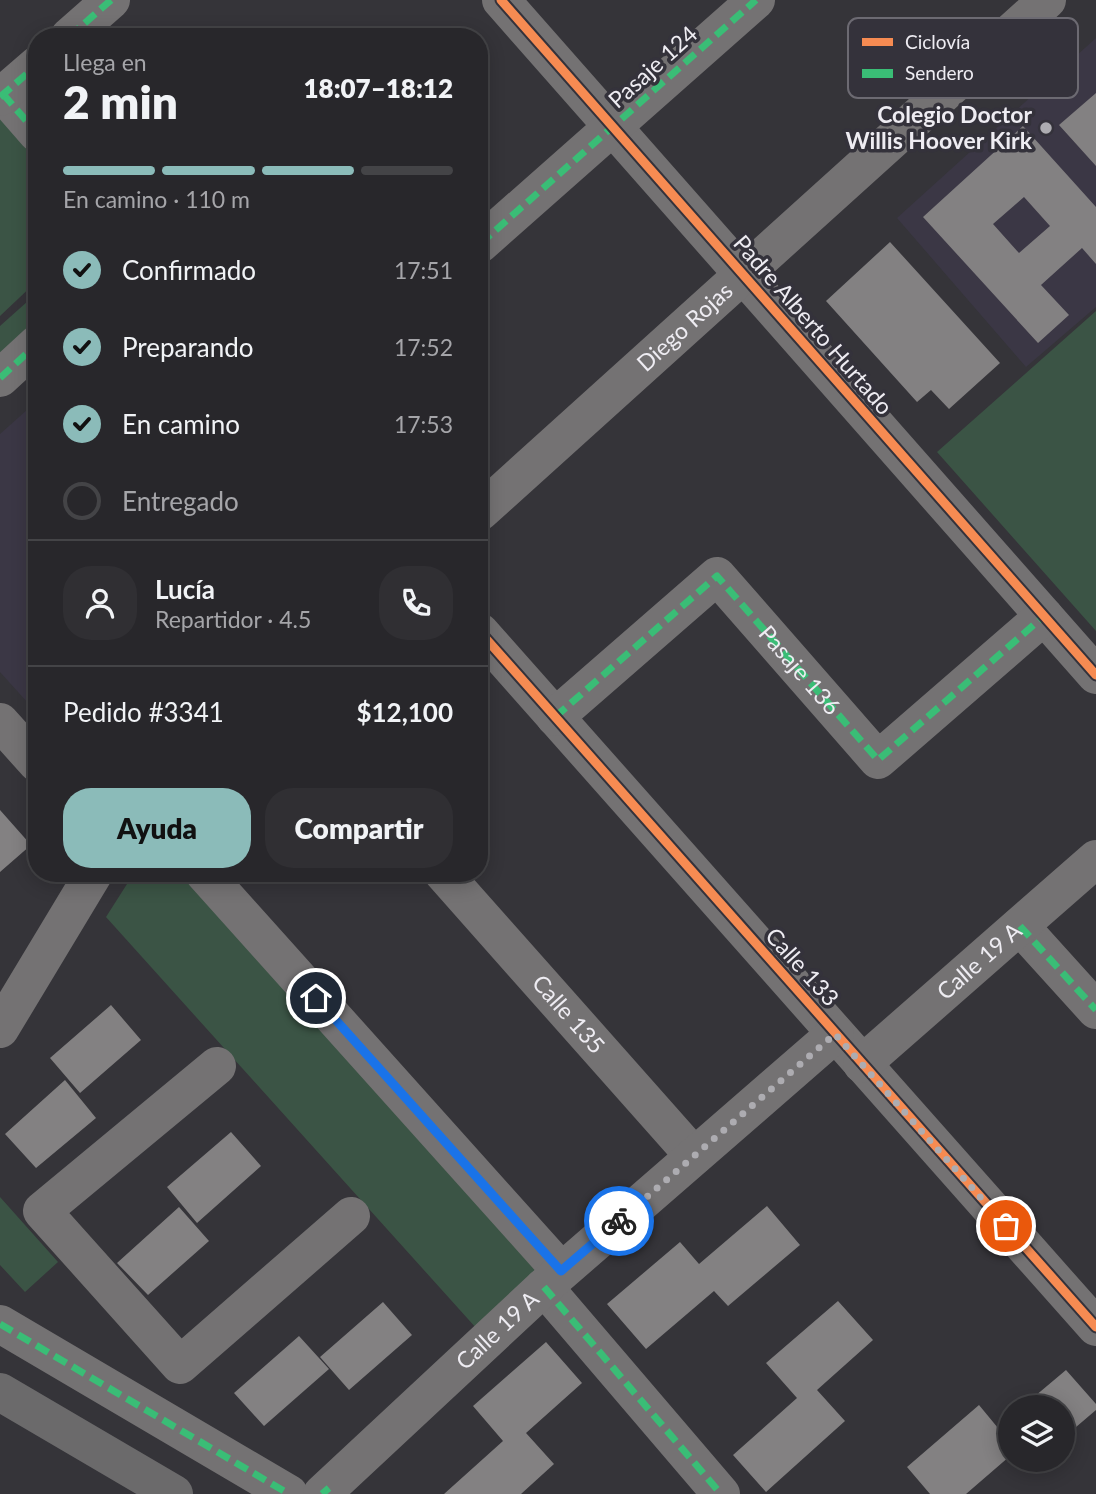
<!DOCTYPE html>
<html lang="es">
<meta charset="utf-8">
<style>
:root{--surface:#28272b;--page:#302f33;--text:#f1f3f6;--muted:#a5a5a9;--line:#444447;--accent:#8bbbb9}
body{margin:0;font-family:Lato,sans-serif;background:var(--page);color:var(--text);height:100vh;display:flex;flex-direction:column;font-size:26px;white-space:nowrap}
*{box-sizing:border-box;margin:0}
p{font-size:23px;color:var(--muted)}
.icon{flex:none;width:38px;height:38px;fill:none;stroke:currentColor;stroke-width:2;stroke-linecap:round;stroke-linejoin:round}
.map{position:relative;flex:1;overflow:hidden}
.sheet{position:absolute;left:28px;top:28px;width:460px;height:854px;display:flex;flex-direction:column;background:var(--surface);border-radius:28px;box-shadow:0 4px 18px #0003,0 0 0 2px var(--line)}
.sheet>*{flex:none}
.fabs{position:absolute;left:998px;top:1395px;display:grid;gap:14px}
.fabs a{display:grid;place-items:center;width:77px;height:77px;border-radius:50%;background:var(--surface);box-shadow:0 4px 18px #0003,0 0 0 2px var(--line);font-size:35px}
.pin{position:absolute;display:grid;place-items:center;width:60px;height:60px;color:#fff;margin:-30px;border:4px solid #fff;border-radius:50%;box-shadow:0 2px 7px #0007}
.courier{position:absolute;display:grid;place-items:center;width:70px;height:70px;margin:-35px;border:5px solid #1a73e8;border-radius:50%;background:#fff;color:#222;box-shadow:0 2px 9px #0007}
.overview em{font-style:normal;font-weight:800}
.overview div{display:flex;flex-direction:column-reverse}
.overview{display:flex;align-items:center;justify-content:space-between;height:119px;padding:0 35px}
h1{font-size:46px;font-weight:800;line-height:52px}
.bar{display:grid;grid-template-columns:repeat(4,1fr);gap:10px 7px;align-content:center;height:84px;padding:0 35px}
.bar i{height:9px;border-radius:5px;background:var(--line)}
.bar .active{background:var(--accent)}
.bar p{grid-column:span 4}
.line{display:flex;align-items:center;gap:18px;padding:0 35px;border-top:2px solid var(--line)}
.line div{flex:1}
.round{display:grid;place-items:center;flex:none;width:74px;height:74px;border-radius:28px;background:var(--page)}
ol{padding:0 35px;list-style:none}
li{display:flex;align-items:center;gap:21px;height:77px}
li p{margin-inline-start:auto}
li .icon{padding:7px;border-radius:50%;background:var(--accent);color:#111;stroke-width:4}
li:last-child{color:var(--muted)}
li i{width:38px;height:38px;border:4px solid var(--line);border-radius:50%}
.cta{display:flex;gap:14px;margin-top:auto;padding:14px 35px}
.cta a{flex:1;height:80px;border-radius:28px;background:var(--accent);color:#111;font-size:28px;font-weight:800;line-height:80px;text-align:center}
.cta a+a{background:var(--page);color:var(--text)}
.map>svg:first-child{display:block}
.built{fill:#3b3745}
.green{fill:#3b5445}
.building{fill:#838182;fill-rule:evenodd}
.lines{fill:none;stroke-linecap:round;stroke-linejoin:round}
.minor{stroke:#747273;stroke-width:38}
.major{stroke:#6b6a6b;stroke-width:38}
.quiet{stroke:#3abd76;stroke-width:7;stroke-dasharray:14 7;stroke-linecap:butt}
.cycleway-casing{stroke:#34323b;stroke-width:13}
.cycleway{stroke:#f68b52;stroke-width:9}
.done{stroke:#adacb1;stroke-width:7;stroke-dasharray:0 12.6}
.route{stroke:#1a73e8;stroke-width:9}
.poi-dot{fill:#adacb1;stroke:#34323b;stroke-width:2.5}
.labels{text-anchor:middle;stroke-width:7;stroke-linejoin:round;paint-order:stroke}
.street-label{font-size:23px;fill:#eeecf2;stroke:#34323b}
.poi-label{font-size:23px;font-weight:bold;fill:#eeecf2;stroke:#34323b;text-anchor:end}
.key{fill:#34323b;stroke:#6c6a72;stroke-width:2}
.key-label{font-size:19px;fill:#eeecf2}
</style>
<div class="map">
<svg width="1096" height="1494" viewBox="0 0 1096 1494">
<rect width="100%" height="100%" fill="#353439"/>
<path class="built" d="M 1096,38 L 1096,307 L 1026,367 L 897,218 Z
M 37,401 L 37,713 L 0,672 L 0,434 Z"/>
<path class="green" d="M 0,113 L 37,150 L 37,281 L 0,316 Z
M 37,293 L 37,329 L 0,362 L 0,326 Z
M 1096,311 L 1096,631 L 937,452 Z
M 134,873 L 196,873 L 549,1269 L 477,1329 L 106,917 Z
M 0,1197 L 58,1262 L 25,1292 L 0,1265 Z"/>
<path class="building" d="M 1096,93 L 1096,166 L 1059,125 Z
M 1023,126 L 1096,207 L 1096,264 L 1082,248 L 1041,285 L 1069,315 L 1038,343 L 923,217 ZM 1024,197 L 1050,226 L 1019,253 L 993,224 Z
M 890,242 L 1000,363 L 949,409 L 931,390 L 917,402 L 826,301 Z
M 0,810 L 31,845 L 0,872 Z
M 111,1005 L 141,1040 L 80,1093 L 50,1058 Z
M 65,1080 L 96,1118 L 36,1168 L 5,1134 Z
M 231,1132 L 261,1166 L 197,1223 L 167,1187 Z
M 767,1206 L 800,1245 L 728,1306 L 714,1291 L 646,1349 L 607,1304 L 680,1242 L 699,1264 Z
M 179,1207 L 209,1241 L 148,1295 L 117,1263 Z
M 838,1301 L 873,1340 L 817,1390 L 845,1421 L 766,1492 L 733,1455 L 797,1398 L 766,1363 Z
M 383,1302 L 412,1335 L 349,1390 L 320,1357 Z
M 299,1336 L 329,1369 L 264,1426 L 234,1393 Z
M 546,1342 L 582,1383 L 526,1433 L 554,1464 L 521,1494 L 444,1494 L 503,1441 L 473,1406 Z
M 1066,1370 L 1096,1404 L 1096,1410 L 1062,1439 L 1062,1407 L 1022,1407 Z
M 979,1405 L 998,1428 L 1010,1418 L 1010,1456 L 966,1494 L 930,1494 L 907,1467 Z
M 1018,1460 L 1038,1460 L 1027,1469 Z"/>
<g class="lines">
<g class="minor">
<path d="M 501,0 L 1096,675"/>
<path d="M 69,37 L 111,0"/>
<path d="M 3,94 L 37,133"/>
<path d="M 0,97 L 37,65"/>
<path d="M 480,244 L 756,0"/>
<path d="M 0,378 L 37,344"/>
<path id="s1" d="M 480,512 L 1047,0"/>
<path d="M 480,632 L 1096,1327"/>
<path d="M 555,717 L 717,576 L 878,760 L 1044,616"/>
<path d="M 0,722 L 37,763"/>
<path d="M 204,873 L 561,1271"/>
<path id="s2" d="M 443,873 L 694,1156"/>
<path d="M 1020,926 L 1096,1010"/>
<path d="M 0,1029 L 94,873"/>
<path id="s3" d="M 862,1064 L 1096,859"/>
<path d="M 217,1066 L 42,1211 L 180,1365 L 351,1216"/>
<path d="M 544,1287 L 721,1494"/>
<path d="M 0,1324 L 289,1494"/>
<path id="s4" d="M 322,1494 L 544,1287 L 835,1034"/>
</g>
<path class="major" d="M 0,1392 L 174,1494"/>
<g class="quiet">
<path d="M 69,37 L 111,0"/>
<path d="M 3,94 L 37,133"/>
<path d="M 0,97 L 37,65"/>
<path d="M 480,244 L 756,0"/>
<path d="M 0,378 L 37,344"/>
<path id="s5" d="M 555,717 L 717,576 L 878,760 L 1044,616"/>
<path d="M 1020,926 L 1096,1010"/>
<path d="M 544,1287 L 721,1494"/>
<path d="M 0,1324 L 289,1494"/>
<path d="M 322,1494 L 329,1488"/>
</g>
<defs>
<path id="cycleway" d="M 501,0 L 1096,675
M 480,632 L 1096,1327"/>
</defs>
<use href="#cycleway" class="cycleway-casing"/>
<use href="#cycleway" class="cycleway"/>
</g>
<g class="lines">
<path class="done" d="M 619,1221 L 835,1034 L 1006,1226"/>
<path class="route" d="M 316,998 L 561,1271 L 619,1221"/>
</g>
<circle class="poi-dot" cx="1046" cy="128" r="7"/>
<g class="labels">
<g class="street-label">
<text transform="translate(653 67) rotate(-42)" y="8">Pasaje 124</text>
<text transform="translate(813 325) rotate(49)" y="8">Padre Alberto Hurtado</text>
<text dy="8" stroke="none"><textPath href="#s1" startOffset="276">Diego Rojas</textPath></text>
<text dy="8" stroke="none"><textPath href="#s5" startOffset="340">Pasaje 136</textPath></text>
<text dy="8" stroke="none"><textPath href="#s3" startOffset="156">Calle 19 A</textPath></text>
<text transform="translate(802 967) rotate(48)" y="8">Calle 133</text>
<text dy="8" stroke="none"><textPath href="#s2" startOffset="189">Calle 135</textPath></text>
<text dy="8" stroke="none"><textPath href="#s4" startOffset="240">Calle 19 A</textPath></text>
</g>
<g class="poi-label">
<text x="1032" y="123">Colegio Doctor<tspan x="1032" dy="26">Willis Hoover Kirk</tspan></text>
</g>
</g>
<rect x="848" y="18" width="230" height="80" rx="10" class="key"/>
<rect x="862" y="38" width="31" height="8" fill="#f68b52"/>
<rect x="862" y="69" width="31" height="9" fill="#3abd76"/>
<g class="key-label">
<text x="905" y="49">Ciclovía</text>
<text x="905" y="80">Sendero</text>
</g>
</svg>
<div class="fabs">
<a><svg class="icon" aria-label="layers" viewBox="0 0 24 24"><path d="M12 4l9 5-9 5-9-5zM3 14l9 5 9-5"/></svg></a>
</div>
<div class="pin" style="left:1006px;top:1226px;background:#ea580c"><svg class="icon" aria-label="bag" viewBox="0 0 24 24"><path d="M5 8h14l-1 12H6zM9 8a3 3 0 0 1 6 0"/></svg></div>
<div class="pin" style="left:316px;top:998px;background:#1f2937"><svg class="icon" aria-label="home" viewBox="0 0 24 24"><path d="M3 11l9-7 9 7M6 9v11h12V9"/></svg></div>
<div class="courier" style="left:619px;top:1221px"><svg class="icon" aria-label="bike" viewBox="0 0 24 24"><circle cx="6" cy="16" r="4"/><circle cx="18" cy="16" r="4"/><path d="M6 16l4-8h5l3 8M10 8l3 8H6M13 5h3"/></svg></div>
<section class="sheet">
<div class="overview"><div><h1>2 min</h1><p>Llega en</p></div><em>18:07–18:12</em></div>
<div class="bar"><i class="active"></i><i class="active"></i><i class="active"></i><i></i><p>En camino · 110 m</p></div>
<ol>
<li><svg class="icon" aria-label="check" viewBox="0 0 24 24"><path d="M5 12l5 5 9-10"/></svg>Confirmado<p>17:51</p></li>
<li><svg class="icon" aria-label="check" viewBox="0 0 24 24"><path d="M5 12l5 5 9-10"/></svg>Preparando<p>17:52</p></li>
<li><svg class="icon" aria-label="check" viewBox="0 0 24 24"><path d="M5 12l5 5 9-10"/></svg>En camino<p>17:53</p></li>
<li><i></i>Entregado</li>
</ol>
<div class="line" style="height:126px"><a class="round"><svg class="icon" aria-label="person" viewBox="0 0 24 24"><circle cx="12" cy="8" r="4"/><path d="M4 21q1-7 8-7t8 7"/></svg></a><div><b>Lucía</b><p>Repartidor · 4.5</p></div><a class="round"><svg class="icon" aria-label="phone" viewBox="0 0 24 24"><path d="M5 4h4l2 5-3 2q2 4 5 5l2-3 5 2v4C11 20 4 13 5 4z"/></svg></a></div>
<div class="line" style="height:91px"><div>Pedido #3341</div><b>$12,100</b></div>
<div class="cta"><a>Ayuda</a><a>Compartir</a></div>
</section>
</div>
